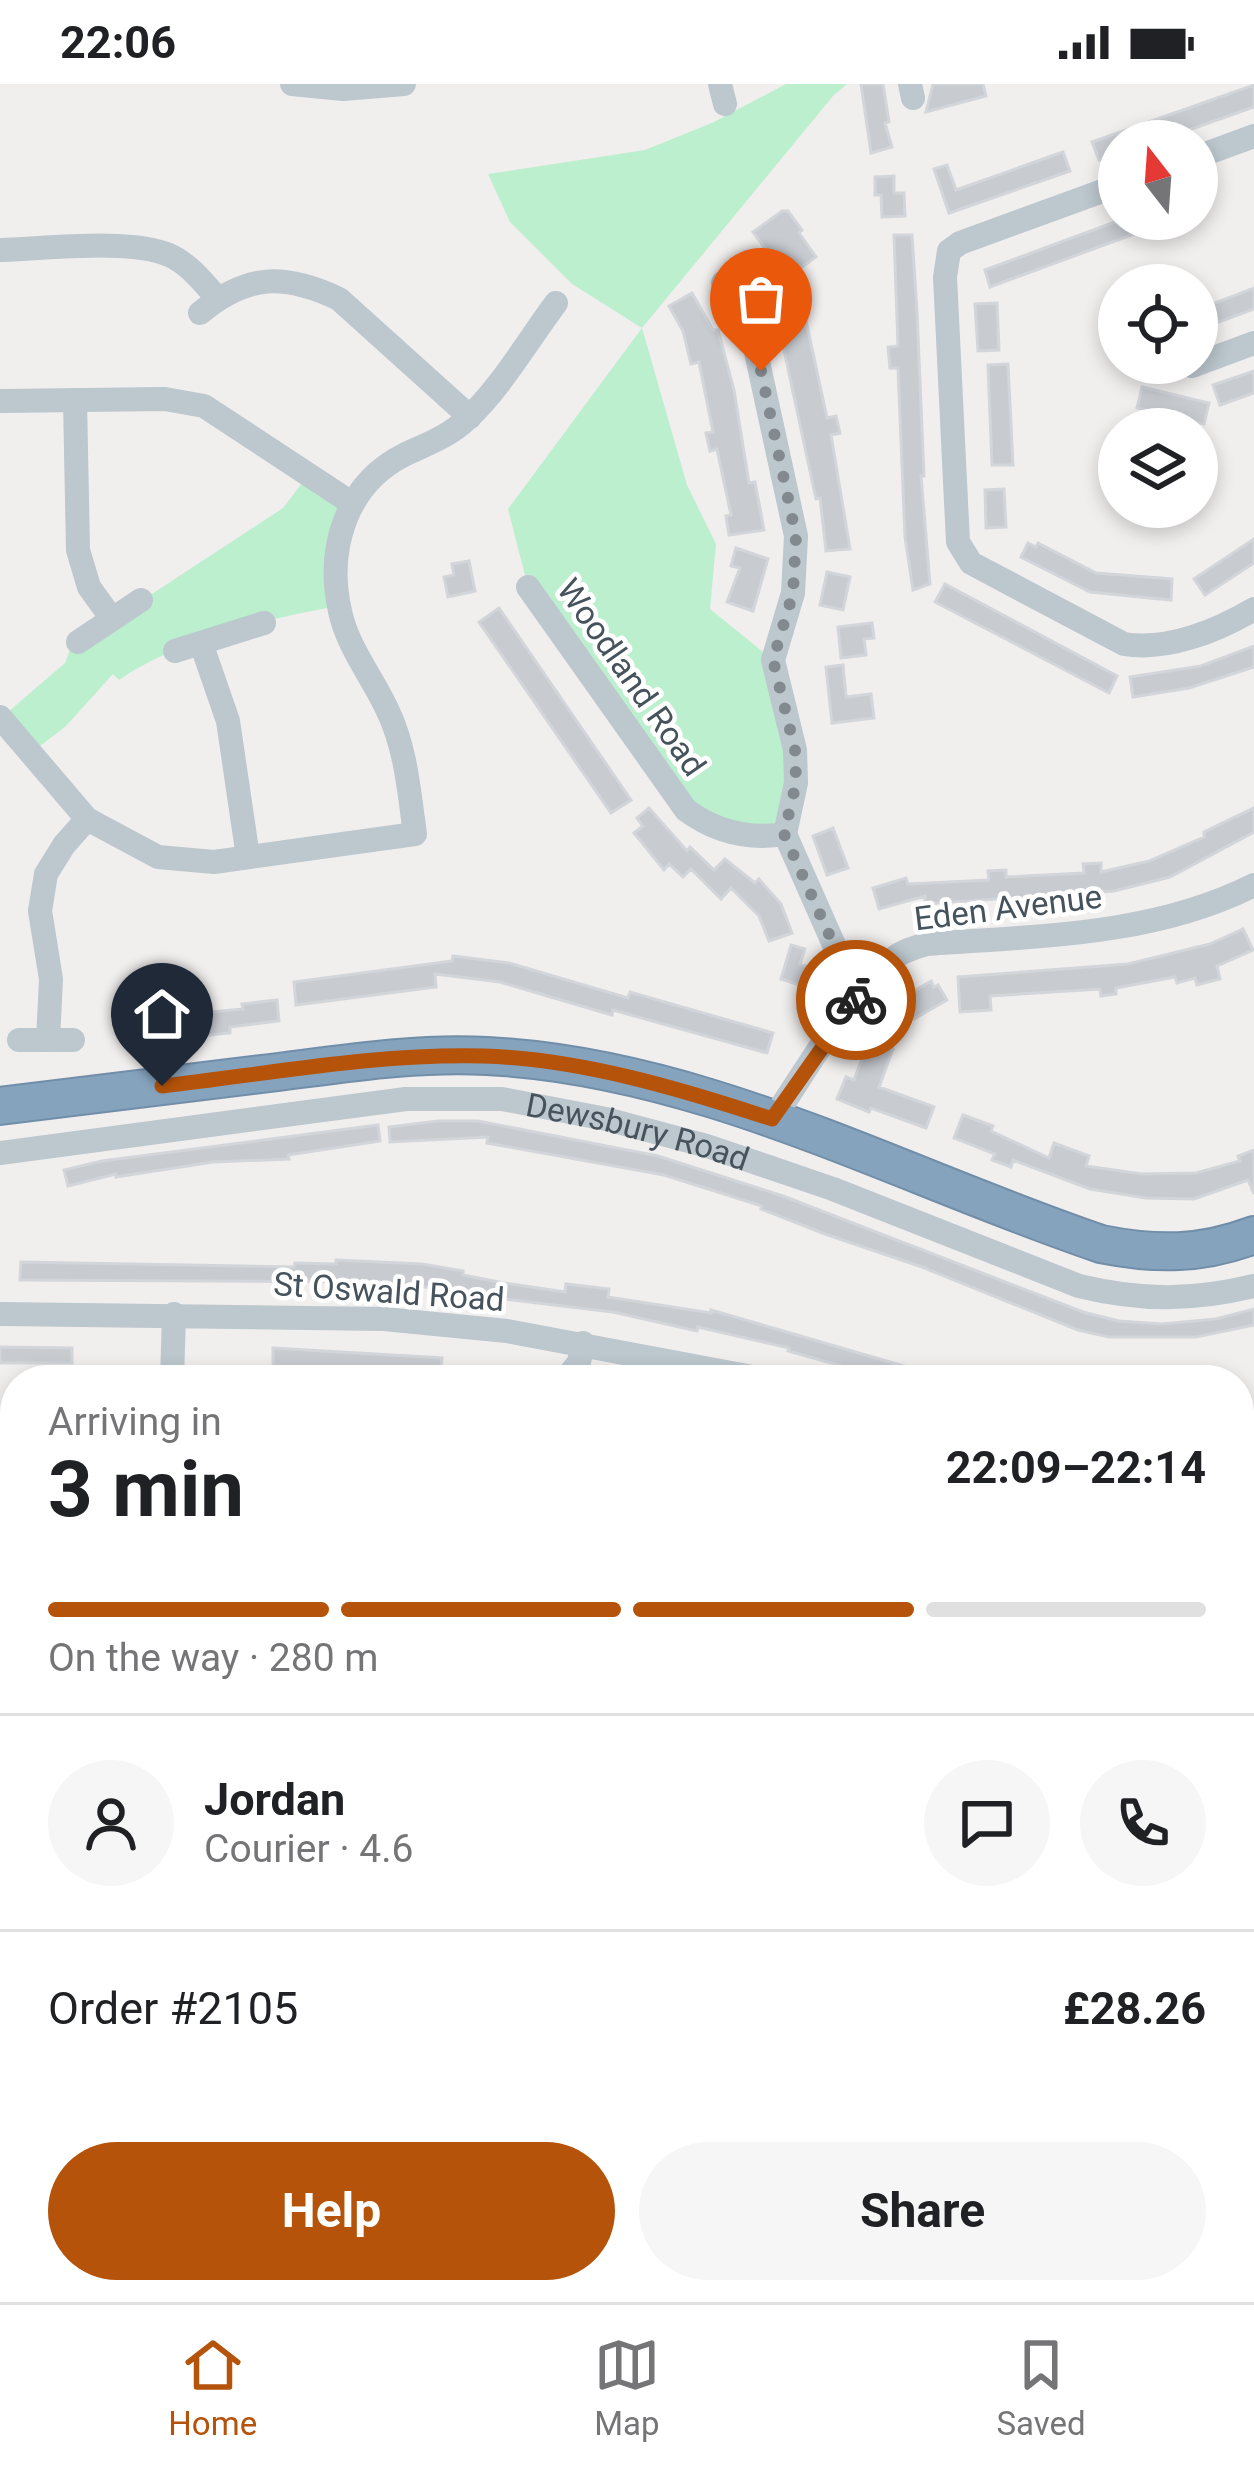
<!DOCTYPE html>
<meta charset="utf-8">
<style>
:root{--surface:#fff;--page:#f6f6f6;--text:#202124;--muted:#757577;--line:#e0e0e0;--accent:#b45309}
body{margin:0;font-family:Roboto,sans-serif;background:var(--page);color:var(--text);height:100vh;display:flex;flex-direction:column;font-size:45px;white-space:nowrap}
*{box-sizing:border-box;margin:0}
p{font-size:39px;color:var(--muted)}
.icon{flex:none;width:66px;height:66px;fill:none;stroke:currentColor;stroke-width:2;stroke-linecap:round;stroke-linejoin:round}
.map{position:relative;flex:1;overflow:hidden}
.panel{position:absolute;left:0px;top:1281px;width:1254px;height:939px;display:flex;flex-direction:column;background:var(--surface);border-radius:48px 48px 0 0;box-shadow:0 6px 18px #0003}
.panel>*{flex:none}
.needle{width:78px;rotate:343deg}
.controls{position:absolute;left:1098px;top:36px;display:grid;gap:24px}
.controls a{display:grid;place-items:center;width:120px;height:120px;border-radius:50%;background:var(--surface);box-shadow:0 6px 18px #0003;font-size:60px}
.pin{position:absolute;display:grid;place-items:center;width:102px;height:102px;color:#fff;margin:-123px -51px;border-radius:50% 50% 50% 0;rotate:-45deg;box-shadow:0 0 12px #0007}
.pin .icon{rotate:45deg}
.courier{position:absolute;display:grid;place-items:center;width:120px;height:120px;margin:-60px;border:9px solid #b45309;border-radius:50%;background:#fff;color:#222;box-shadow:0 3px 15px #0007}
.head em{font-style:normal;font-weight:700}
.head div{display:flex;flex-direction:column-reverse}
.head{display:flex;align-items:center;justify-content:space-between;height:204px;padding:0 48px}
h1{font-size:78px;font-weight:700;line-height:90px}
.bar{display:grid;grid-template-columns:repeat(4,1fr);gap:18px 12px;align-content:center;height:144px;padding:0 48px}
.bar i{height:15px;border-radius:9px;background:var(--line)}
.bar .selected{background:var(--accent)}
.bar p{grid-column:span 4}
.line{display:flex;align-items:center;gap:30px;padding:0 48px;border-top:3px solid var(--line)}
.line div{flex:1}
.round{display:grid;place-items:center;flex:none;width:126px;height:126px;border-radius:63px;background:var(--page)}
.primary-button{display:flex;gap:24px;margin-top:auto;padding:24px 48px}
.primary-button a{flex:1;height:138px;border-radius:72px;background:var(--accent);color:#fff;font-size:48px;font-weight:700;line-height:138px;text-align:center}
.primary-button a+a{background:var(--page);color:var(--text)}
.status{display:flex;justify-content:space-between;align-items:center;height:84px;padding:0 60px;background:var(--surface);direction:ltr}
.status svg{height:33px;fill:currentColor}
.dock{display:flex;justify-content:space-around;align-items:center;height:168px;border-top:3px solid var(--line);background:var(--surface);font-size:33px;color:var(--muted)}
.dock a{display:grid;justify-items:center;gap:6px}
.dock .selected{color:var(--accent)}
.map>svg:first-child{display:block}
.green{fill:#bcefce}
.building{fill:#c8ccd1;stroke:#d2d5da;stroke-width:3}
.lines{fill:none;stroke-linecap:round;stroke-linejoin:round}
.highway-casing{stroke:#718ea9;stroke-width:40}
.minor{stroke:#bcc7ce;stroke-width:24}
.highway{stroke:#86a3be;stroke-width:36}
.done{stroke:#82898f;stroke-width:12;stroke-dasharray:0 21.6}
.route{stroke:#b45309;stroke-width:15}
.labels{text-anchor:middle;stroke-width:9;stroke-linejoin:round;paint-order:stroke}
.street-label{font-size:33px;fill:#46535c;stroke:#fff}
</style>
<div class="status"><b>22:06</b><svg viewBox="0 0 49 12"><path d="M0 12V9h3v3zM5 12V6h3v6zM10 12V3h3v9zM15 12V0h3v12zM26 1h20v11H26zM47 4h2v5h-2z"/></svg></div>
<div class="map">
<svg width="1254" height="2218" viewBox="0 0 1254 2218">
<rect width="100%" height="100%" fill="#f1eeee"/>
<path class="green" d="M 786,0 L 847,0 L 833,12 L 642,244 L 687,401 L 716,460 L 710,525 L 773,576 L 783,618 L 785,750 L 702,738 L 528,503 L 508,425 L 642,244 L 572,200 L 510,138 L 488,90 L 645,66 L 714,38 Z
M 309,390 L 350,418 L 338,522 C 270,534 176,556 119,596 L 113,590 L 66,642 L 31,669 L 1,634 L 65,579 L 71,563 L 283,424 Z
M 1254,2097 L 1254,2218 L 1075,2218 L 1095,2205 L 1239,2205 L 1239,2107 Z"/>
<path class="building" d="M 861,0 L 883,0 L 889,38 L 885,39 L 892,63 L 871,69 Z
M 933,0 L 983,0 L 986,12 L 926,28 Z
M 1254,1 L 1254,23 L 1172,52 L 1152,57 L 1119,57 L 1119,69 L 1099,76 L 1092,58 Z
M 1063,68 L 1070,87 L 949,129 L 934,85 L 947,81 L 956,106 Z
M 894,92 L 894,109 L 904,109 L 905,132 L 882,133 L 881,111 L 875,111 L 875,93 Z
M 782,127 L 788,127 L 802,146 L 799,149 L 816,173 L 787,194 L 753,148 Z
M 1123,135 L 1172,136 L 990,203 L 985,186 Z
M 894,151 L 912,151 L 917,228 L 924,392 L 921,392 L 930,500 L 913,506 L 905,453 L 898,284 L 890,284 L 888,263 L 898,262 Z
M 1254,204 L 1254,225 L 1203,244 L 1197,226 Z
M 692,209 L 713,246 L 718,246 L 734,306 L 749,399 L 755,398 L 764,446 L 729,451 L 726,432 L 731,431 L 717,365 L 710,367 L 706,349 L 713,348 L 699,278 L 691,280 L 683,247 L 669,222 Z
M 800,209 L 827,334 L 836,332 L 840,349 L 831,351 L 850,465 L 826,467 L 820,414 L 816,415 L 773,215 Z
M 997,219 L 999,266 L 978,267 L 975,220 Z
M 1008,280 L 1013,381 L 992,381 L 988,281 Z
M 1254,287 L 1254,309 L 1220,321 L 1213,301 Z
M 1142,303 L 1209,319 L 1204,340 L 1137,324 Z
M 1004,405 L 1006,443 L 986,444 L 985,406 Z
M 1254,455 L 1254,479 L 1205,511 L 1194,495 Z
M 1028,459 L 1036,463 L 1038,459 L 1096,489 L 1172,495 L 1171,516 L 1090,508 L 1021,473 Z
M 736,464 L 768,475 L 753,527 L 727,518 L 740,484 L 731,482 Z
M 469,477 L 475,507 L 448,513 L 444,493 L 454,491 L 452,480 Z
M 827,488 L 850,493 L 843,526 L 820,521 Z
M 945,500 L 1117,592 L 1109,609 L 935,518 Z
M 499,524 L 631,716 L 611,729 L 479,538 Z
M 872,539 L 874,554 L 864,555 L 866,571 L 841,574 L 838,543 Z
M 1254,562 L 1254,583 L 1189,604 L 1133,613 L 1130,593 L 1201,582 Z
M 843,581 L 846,613 L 871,610 L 874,634 L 832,639 L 826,583 Z
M 649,724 L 687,767 L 690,763 L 714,786 L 725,775 L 755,799 L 759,795 L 781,820 L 792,849 L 769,857 L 759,832 L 731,804 L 721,815 L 691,785 L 683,793 L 669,780 L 664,786 L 634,749 L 643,742 L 637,734 Z
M 1254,724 L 1254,748 L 1170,793 L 1114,807 L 925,820 L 925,812 L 879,825 L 873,804 L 906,794 L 908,800 L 989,796 L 988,787 L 1006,786 L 1006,793 L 1084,789 L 1083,780 L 1101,779 L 1101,788 L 1149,777 L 1204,753 L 1204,748 Z
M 833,744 L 848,784 L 827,791 L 813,752 Z
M 1243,845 L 1253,866 L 1217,882 L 1220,895 L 1197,901 L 1195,894 L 1177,899 L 1175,893 L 1116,904 L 1116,910 L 1101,912 L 1100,905 L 990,912 L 991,926 L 960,928 L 958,893 L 1128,880 L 1210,860 Z
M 791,861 L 805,865 L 800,880 L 811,884 L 806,903 L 781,895 Z
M 453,872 L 509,879 L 628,914 L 630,908 L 773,949 L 767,969 L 613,926 L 612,931 L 500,898 L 435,890 L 436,903 L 296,921 L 294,898 L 452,877 Z
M 931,897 L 934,903 L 938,901 L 947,916 L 914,935 L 902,914 Z
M 277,916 L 279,937 L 230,943 L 230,949 L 159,956 L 157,933 L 243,925 L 242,920 Z
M 869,956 L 893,965 L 879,1003 L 934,1023 L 926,1044 L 871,1024 L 869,1028 L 837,1015 L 846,993 L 854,996 Z
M 963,1031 L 993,1042 L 991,1047 L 1049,1074 L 1054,1059 L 1089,1072 L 1086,1082 L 1142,1090 L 1196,1089 L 1240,1077 L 1238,1072 L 1254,1066 L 1254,1110 L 1248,1096 L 1194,1115 L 1146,1114 L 1090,1105 L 1013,1076 L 1011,1083 L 992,1076 L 995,1070 L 954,1054 Z
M 438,1037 L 478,1037 L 658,1072 L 783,1112 L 1083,1228 L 1119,1237 L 1162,1240 L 1216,1235 L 1254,1225 L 1254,1241 L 1196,1253 L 1109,1253 L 1078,1246 L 922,1183 L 825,1150 L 761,1125 L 762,1122 L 664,1091 L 487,1059 L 488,1053 L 390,1058 L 389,1043 Z
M 378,1041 L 380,1057 L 288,1071 L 289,1075 L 213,1078 L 116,1093 L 116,1090 L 68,1102 L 64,1086 L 102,1077 Z
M 336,1176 L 422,1180 L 463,1187 L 463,1191 L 504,1199 L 565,1208 L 566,1200 L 609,1205 L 608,1213 L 711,1229 L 711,1226 L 938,1292 L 938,1296 L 892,1296 L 788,1267 L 789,1264 L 698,1243 L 697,1247 L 613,1228 L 470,1211 L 470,1207 L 445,1204 L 388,1201 L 388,1198 L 20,1196 L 21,1178 L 294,1183 L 295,1179 L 336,1180 Z
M 0,1263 L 72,1264 L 72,1279 L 0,1279 Z
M 273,1264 L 442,1274 L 440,1294 L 273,1284 Z
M 15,2000 L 15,2092 L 0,2075 L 0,2013 Z"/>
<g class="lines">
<defs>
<path id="highway" d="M 0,1022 C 90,1011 180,1000 270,989 C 342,980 415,968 487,972 C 704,983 900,1092 1101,1160 C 1157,1171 1201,1171 1254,1151"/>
</defs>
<use href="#highway" class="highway-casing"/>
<g class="minor">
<path d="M 292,0 L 343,5 L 404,0"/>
<path d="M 720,0 L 725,20"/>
<path d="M 910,0 L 913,14"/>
<path d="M 1197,73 L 1254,52"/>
<path d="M 1119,101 L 960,159 L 949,167 L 945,193 L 958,458 L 971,479 L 1124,560 C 1167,567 1217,547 1254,525"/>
<path d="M 0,166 C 43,165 132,154 169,171 C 188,179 204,199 217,214"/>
<path d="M 723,199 L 743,209 L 757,193"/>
<path d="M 743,209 L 796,452 L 793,509 L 773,576 L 795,666 L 796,699 L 785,750"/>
<path d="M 200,229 C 247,190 284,189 339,215 L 470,333"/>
<path d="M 1192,282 L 1254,259"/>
<path d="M 75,316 L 78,466 L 89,503 L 112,535"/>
<path d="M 0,317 L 165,315 L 204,322 L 350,418"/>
<path d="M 528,503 L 686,726 C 716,748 748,756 785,750 L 850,897 L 860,910"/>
<path d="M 78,558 L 141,516"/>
<path d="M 201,559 L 228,637 L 248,773"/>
<path d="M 175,567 L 264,539"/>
<path d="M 0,633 L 87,735 L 158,773 L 214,778 L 415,750 C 409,707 406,664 387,625 C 372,593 347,562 340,527 C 326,465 346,400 404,371 C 427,360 448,353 467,335 C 500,305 529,255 556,219"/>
<path d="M 19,956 L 73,956"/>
<path d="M 48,956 L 51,895 L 40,827 L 46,790 L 64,761 L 87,735"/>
<path d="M 773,1035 C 802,993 854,903 892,875 C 902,867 914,864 926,860 C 1037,852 1153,852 1254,801"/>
<path id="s1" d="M 0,1069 L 406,1015 L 502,1015 L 606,1035 L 707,1062 L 833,1105 L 1079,1202 C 1141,1217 1193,1217 1254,1202"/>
<path d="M 0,1230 L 384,1235 L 507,1247 L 768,1296"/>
<path d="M 172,1296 L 174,1230"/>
<path d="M 565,1296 L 579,1278 L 583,1259"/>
<path d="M 1239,1450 L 1254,1455"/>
<path d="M 0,1638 L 15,1650"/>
<path d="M 1239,1655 L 1254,1664"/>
<path d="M 0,1955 L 15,1938"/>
<path d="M 1239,1980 L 1254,1969"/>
<path d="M 125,2205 L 137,2218"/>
<path d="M 602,2205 L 616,2218"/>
<path d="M 19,2218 L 34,2205"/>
<path d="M 513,2218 L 524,2205"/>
<path d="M 894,2218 L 913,2205"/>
</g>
<use href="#highway" class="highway"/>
</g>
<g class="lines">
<path class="done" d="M 761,287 L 796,452 L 793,509 L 773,576 L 795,666 L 796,699 L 784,750 L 850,897 L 860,910 L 856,916"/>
<path class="route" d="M 162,1002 C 268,990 377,969 484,972 C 581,975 681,1005 772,1035 L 856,916"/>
</g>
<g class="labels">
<g class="street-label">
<text transform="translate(632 593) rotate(55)" y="12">Woodland Road</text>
<text transform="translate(1008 823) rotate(-7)" y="12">Eden Avenue</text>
<text dy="12" stroke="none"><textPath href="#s1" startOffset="645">Dewsbury Road</textPath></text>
<text transform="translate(389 1207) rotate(4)" y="12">St Oswald Road</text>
</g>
</g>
</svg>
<div class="controls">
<a><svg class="needle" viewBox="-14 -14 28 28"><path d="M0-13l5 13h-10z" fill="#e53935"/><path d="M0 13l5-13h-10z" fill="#757577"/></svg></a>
<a><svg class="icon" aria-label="locate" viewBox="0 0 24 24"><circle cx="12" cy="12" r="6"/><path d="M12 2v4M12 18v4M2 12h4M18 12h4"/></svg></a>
<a><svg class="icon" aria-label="layers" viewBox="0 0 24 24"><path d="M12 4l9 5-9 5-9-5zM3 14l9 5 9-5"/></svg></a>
</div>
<div class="pin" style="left:761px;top:287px;background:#ea580c"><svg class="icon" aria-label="bag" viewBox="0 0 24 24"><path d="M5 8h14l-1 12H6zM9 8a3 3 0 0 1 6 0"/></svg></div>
<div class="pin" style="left:162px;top:1002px;background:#1f2937"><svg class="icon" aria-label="home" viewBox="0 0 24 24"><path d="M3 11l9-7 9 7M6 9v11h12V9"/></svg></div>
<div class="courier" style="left:856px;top:916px"><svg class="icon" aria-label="bike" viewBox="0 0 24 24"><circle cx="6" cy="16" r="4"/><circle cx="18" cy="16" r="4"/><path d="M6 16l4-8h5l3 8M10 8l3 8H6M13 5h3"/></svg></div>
<section class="panel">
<div class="head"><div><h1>3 min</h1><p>Arriving in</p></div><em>22:09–22:14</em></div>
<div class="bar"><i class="selected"></i><i class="selected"></i><i class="selected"></i><i></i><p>On the way · 280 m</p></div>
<div class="line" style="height:216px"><a class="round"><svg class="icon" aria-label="person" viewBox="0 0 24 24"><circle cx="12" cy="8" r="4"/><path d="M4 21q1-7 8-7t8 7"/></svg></a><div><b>Jordan</b><p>Courier · 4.6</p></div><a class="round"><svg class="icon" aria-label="chat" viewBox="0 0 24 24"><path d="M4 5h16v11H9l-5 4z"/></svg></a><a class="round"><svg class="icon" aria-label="phone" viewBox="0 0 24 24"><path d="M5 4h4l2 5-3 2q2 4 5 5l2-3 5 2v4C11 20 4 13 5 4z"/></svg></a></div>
<div class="line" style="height:156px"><div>Order #2105</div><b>£28.26</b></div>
<div class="primary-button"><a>Help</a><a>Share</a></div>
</section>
</div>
<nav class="dock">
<a class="selected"><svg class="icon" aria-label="home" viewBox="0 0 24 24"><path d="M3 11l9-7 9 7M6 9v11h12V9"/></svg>Home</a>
<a><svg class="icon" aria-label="map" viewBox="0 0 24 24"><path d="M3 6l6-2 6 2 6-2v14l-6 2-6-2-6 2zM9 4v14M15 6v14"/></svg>Map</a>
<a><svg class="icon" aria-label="saved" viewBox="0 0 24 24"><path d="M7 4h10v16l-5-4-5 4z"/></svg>Saved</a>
</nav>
